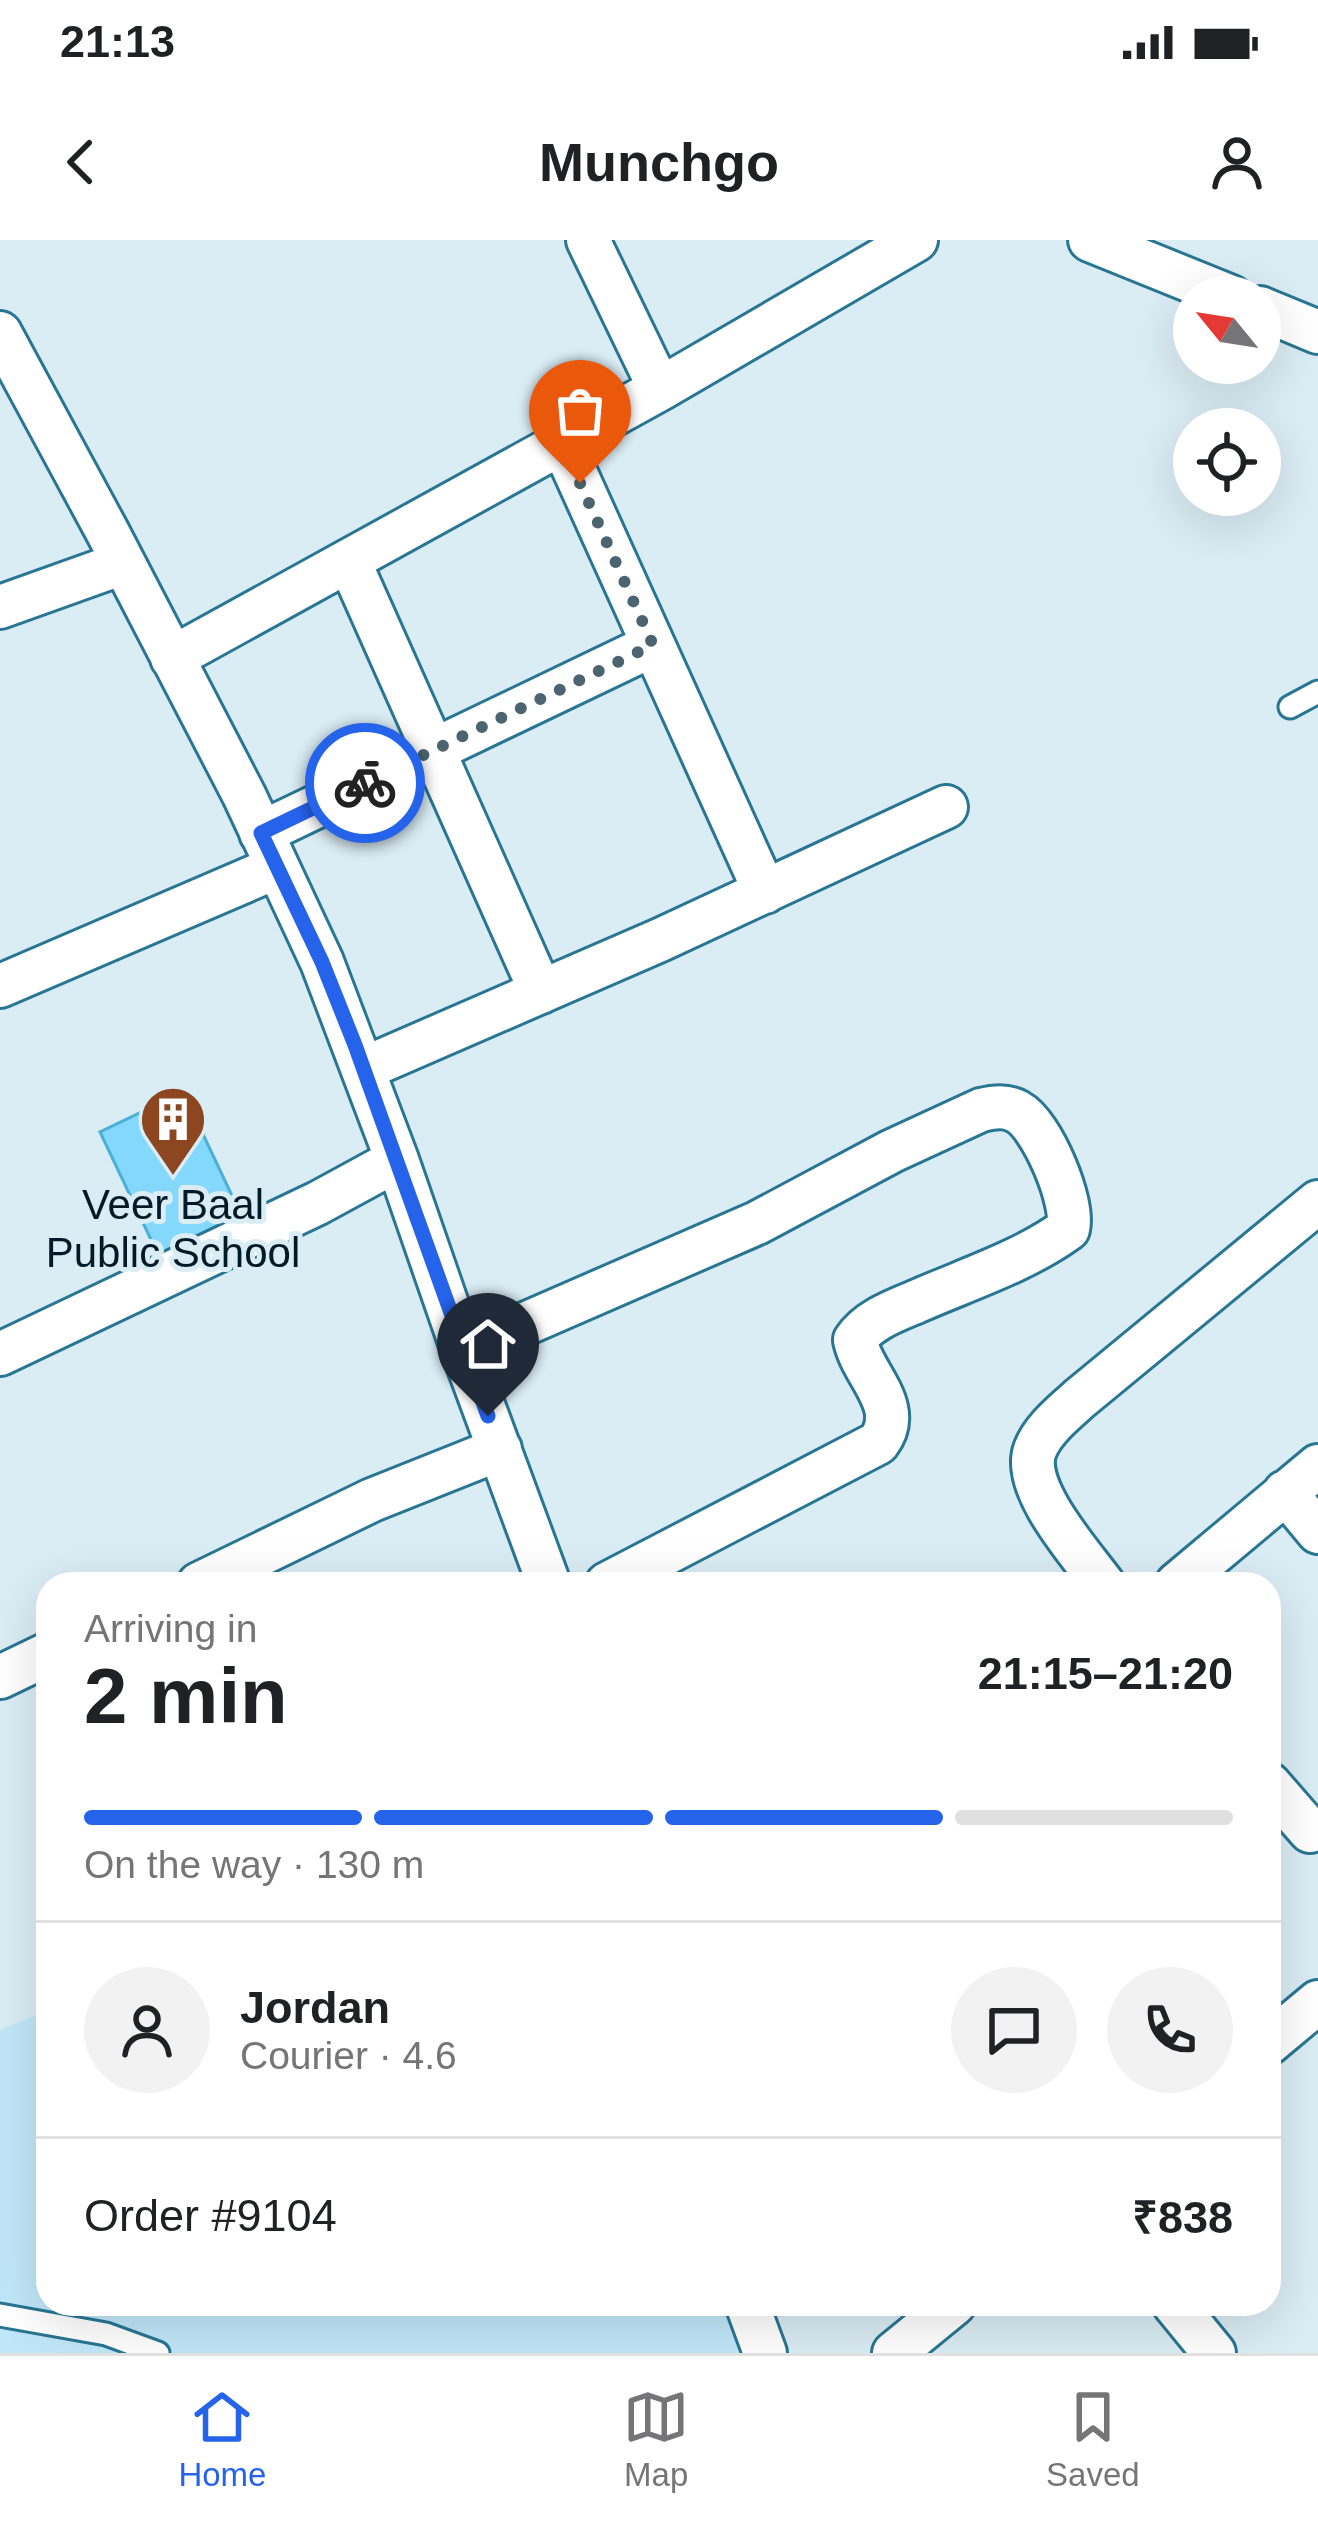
<!DOCTYPE html>
<meta charset="utf-8">
<style>
:root{--surface:#fff;--page:#f2f2f2;--text:#202124;--muted:#757577;--line:#e0e0e0;--accent:#2563eb}
body{margin:0;font-family:Helvetica,sans-serif;background:var(--page);color:var(--text);height:100vh;display:flex;flex-direction:column;font-size:45px;white-space:nowrap}
*{box-sizing:border-box;margin:0}
p{font-size:39px;color:var(--muted)}
.icon{flex:none;width:66px;height:66px;fill:none;stroke:currentColor;stroke-width:2;stroke-linecap:round;stroke-linejoin:round}
.map{position:relative;flex:1;overflow:hidden}
.details{position:absolute;left:36px;top:1332px;width:1245px;height:744px;display:flex;flex-direction:column;background:var(--surface);border-radius:36px;box-shadow:0 12px 48px #0002}
.details>*{flex:none}
.needle{width:78px;rotate:300deg}
.buttons{position:absolute;left:1173px;top:36px;display:grid;gap:24px}
.buttons a{display:grid;place-items:center;width:108px;height:108px;border-radius:50%;background:var(--surface);box-shadow:0 12px 48px #0002;font-size:60px}
.pin{position:absolute;display:grid;place-items:center;width:102px;height:102px;color:#fff;margin:-123px -51px;border-radius:50% 50% 50% 0;rotate:-45deg;box-shadow:0 0 12px #0007}
.pin .icon{rotate:45deg}
.courier{position:absolute;display:grid;place-items:center;width:120px;height:120px;margin:-60px;border:9px solid #2563eb;border-radius:50%;background:#fff;color:#222;box-shadow:0 3px 15px #0007}
.summary em{font-style:normal;font-weight:600}
.summary div{display:flex;flex-direction:column-reverse}
.summary{display:flex;align-items:center;justify-content:space-between;height:204px;padding:0 48px}
h1{font-size:78px;font-weight:600;line-height:90px}
.bar{display:grid;grid-template-columns:repeat(4,1fr);gap:18px 12px;align-content:center;height:144px;padding:0 48px}
.bar i{height:15px;border-radius:9px;background:var(--line)}
.bar .active{background:var(--accent)}
.bar p{grid-column:span 4}
.line{display:flex;align-items:center;gap:30px;padding:0 48px;border-top:3px solid var(--line)}
.line div{flex:1}
.round{display:grid;place-items:center;flex:none;width:126px;height:126px;border-radius:63px;background:var(--page)}
.status{display:flex;justify-content:space-between;align-items:center;height:84px;padding:0 60px;background:var(--surface);direction:ltr}
.status svg{height:33px;fill:currentColor}
header{display:flex;justify-content:space-between;align-items:center;height:156px;padding:0 48px;background:var(--surface);font-size:54px;font-weight:600}
.dock{display:flex;justify-content:space-around;align-items:center;height:168px;border-top:3px solid var(--line);background:var(--surface);font-size:33px;color:var(--muted)}
.dock a{display:grid;justify-items:center;gap:6px}
.dock .active{color:var(--accent)}
.map>svg:first-child{display:block}
.built{fill:#c0e7f9}
.building{fill:#83d8fb;stroke:#4bb0d7;stroke-width:3}
.lines{fill:none;stroke-linecap:round;stroke-linejoin:round}
.service-casing{stroke:#287693;stroke-width:27}
.minor-casing{stroke:#287693;stroke-width:48}
.service{stroke:#fff;stroke-width:21}
.minor{stroke:#fff;stroke-width:42}
.done{stroke:#4c646f;stroke-width:12;stroke-dasharray:0 21.6}
.route{stroke:#2563eb;stroke-width:15}
.labels{text-anchor:middle;stroke-width:10;stroke-linejoin:round;paint-order:stroke}
.poi-label{font-size:42px;fill:#001b27;stroke:#daecf4}
</style>
<div class="status"><b>21:13</b><svg viewBox="0 0 49 12"><path d="M0 12V9h3v3zM5 12V6h3v6zM10 12V3h3v9zM15 12V0h3v12zM26 1h20v11H26zM47 4h2v5h-2z"/></svg></div>
<header><svg class="icon" aria-label="back" viewBox="0 0 24 24"><path d="M15 5l-7 7 7 7"/></svg>Munchgo<svg class="icon" aria-label="person" viewBox="0 0 24 24"><circle cx="12" cy="8" r="4"/><path d="M4 21q1-7 8-7t8 7"/></svg></header>
<div class="map">
<svg width="1318" height="2113" viewBox="0 0 1318 2113">
<rect width="100%" height="100%" fill="#daecf4"/>
<path class="built" d="M 48,1770 L 48,2064 L 728,2064 L 743,2113 L 0,2113 L 0,1790 Z"/>
<path class="building" d="M 183,852 L 245,983 L 162,1023 L 100,892 Z"/>
<g class="lines">
<defs>
<path id="service" d="M 1290,467 L 1318,452
M 0,2075 L 106,2094 L 158,2113"/>
<path id="minor" d="M 588,0 L 660,149
M 1090,0 L 1231,57
M 1260,68 L 1318,92
M 0,93 L 108,293 L 244,555 L 322,722 L 397,920 L 463,1111 L 549,1344
M 562,203 L 765,652
M 349,321 L 541,752
M 0,367 L 123,323
M 172,418 L 660,149 L 916,0
M 261,593 L 653,405
M 0,746 L 277,627
M 363,829 L 660,700 L 946,567
M 463,1111 L 757,983 L 892,911 L 981,870 C 994,867 1006,865 1018,872 C 1042,885 1075,963 1068,989 C 1024,1021 968,1039 920,1060 C 897,1070 869,1079 855,1100 C 862,1135 906,1167 878,1203 L 607,1344
M 0,1114 L 318,963 L 397,920
M 1285,1252 L 1318,1292
M 199,1344 L 372,1260 L 500,1209
M 1103,1344 C 1081,1314 1021,1248 1035,1210 C 1043,1189 1063,1174 1079,1159 L 1318,962
M 1177,1344 L 1318,1226
M 0,1437 L 48,1414
M 1269,1544 L 1310,1591
M 1269,1803 L 1318,1762
M 747,2064 L 765,2113
M 1174,2064 L 1214,2113
M 894,2113 L 954,2064"/>
</defs>
<use href="#service" class="service-casing"/>
<use href="#minor" class="minor-casing"/>
<use href="#service" class="service"/>
<use href="#minor" class="minor"/>
</g>
<g class="lines">
<path class="done" d="M 365,543 L 653,405 L 580,243"/>
<path class="route" d="M 365,543 L 261,593 L 322,722 L 355,805 L 488,1176"/>
</g>
<defs>
<symbol id="building-pin" viewBox="-11 -11 22 30"><path d="M0 17L-7.5 6A9.5 9.5 0 1 1 7.5 6Z" fill="#8c4620" stroke="#daecf4"/><path d="M-4-6H4V6H1V3H-1V6H-4ZM-2.5-4.3h1.7v1.8h-1.7ZM.8-4.3h1.7v1.8H.8ZM-2.5-1h1.7V.8h-1.7ZM.8-1h1.7V.8H.8Z" fill="#fff"/></symbol>
</defs>
<g fill-rule="evenodd">
<use href="#building-pin" x="135" y="841" width="76" height="104"/>
</g>
<g class="labels">
<g class="poi-label">
<text x="173" y="979">Veer Baal<tspan x="173" dy="48">Public School</tspan></text>
</g>
</g>
</svg>
<div class="buttons">
<a><svg class="needle" viewBox="-14 -14 28 28"><path d="M0-13l5 13h-10z" fill="#e53935"/><path d="M0 13l5-13h-10z" fill="#757577"/></svg></a>
<a><svg class="icon" aria-label="locate" viewBox="0 0 24 24"><circle cx="12" cy="12" r="6"/><path d="M12 2v4M12 18v4M2 12h4M18 12h4"/></svg></a>
</div>
<div class="pin" style="left:580px;top:243px;background:#ea580c"><svg class="icon" aria-label="bag" viewBox="0 0 24 24"><path d="M5 8h14l-1 12H6zM9 8a3 3 0 0 1 6 0"/></svg></div>
<div class="pin" style="left:488px;top:1176px;background:#1f2937"><svg class="icon" aria-label="home" viewBox="0 0 24 24"><path d="M3 11l9-7 9 7M6 9v11h12V9"/></svg></div>
<div class="courier" style="left:365px;top:543px"><svg class="icon" aria-label="bike" viewBox="0 0 24 24"><circle cx="6" cy="16" r="4"/><circle cx="18" cy="16" r="4"/><path d="M6 16l4-8h5l3 8M10 8l3 8H6M13 5h3"/></svg></div>
<section class="details">
<div class="summary"><div><h1>2 min</h1><p>Arriving in</p></div><em>21:15–21:20</em></div>
<div class="bar"><i class="active"></i><i class="active"></i><i class="active"></i><i></i><p>On the way · 130 m</p></div>
<div class="line" style="height:216px"><a class="round"><svg class="icon" aria-label="person" viewBox="0 0 24 24"><circle cx="12" cy="8" r="4"/><path d="M4 21q1-7 8-7t8 7"/></svg></a><div><b>Jordan</b><p>Courier · 4.6</p></div><a class="round"><svg class="icon" aria-label="chat" viewBox="0 0 24 24"><path d="M4 5h16v11H9l-5 4z"/></svg></a><a class="round"><svg class="icon" aria-label="phone" viewBox="0 0 24 24"><path d="M5 4h4l2 5-3 2q2 4 5 5l2-3 5 2v4C11 20 4 13 5 4z"/></svg></a></div>
<div class="line" style="height:156px"><div>Order #9104</div><b>₹838</b></div>
</section>
</div>
<nav class="dock">
<a class="active"><svg class="icon" aria-label="home" viewBox="0 0 24 24"><path d="M3 11l9-7 9 7M6 9v11h12V9"/></svg>Home</a>
<a><svg class="icon" aria-label="map" viewBox="0 0 24 24"><path d="M3 6l6-2 6 2 6-2v14l-6 2-6-2-6 2zM9 4v14M15 6v14"/></svg>Map</a>
<a><svg class="icon" aria-label="saved" viewBox="0 0 24 24"><path d="M7 4h10v16l-5-4-5 4z"/></svg>Saved</a>
</nav>
